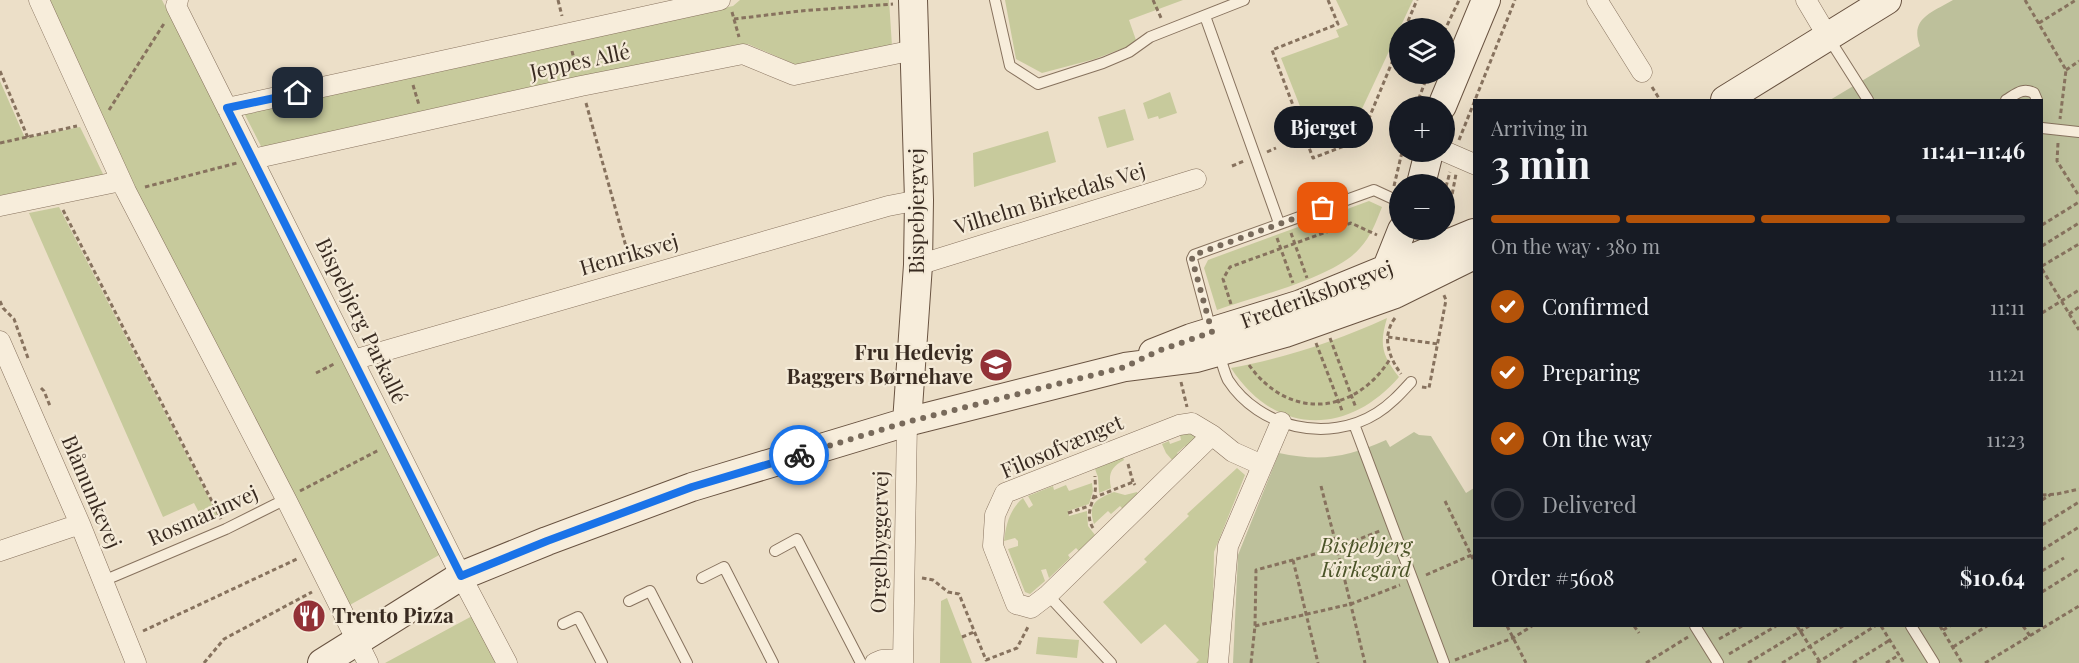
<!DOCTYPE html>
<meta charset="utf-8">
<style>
:root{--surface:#171b24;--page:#242831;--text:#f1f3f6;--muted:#9ea1a6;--line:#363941;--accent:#b45309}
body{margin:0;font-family:"Playfair Display",serif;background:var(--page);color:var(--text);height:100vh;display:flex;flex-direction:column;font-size:22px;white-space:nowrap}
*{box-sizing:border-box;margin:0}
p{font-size:20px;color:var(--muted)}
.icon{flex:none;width:33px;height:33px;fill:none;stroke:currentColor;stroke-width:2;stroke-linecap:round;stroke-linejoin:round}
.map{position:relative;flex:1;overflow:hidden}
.panel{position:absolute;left:1473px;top:99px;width:570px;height:528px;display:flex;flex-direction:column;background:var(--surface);border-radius:0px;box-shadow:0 6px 24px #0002}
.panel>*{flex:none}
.buttons{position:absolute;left:1389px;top:18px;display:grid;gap:12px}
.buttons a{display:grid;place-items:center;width:66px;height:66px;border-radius:50%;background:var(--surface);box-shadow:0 6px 24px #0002;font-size:30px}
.pin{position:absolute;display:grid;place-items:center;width:51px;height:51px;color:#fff;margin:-26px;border-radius:12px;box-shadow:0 3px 9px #0006}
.courier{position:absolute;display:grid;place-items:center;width:60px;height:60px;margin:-30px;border:4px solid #1a73e8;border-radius:50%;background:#fff;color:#222;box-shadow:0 2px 8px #0007}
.bubble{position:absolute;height:42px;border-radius:21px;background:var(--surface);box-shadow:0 6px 24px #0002;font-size:20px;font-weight:700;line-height:42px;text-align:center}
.overview em{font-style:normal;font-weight:700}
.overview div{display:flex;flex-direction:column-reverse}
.overview{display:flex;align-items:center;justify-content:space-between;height:102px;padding:0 18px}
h1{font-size:39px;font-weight:700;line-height:45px}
.bar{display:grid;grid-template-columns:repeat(4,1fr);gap:9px 6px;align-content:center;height:72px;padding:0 18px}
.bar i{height:8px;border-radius:4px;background:var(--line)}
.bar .selected{background:var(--accent)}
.bar p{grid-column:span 4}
.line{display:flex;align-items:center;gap:15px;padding:0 18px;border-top:2px solid var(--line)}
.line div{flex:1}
ol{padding:0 18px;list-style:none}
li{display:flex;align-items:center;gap:18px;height:66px}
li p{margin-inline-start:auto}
li .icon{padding:6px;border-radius:50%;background:var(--accent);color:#fff;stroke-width:4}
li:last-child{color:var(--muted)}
li i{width:33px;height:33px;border:3px solid var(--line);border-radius:50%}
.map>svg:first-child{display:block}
.green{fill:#c7ca9c}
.cemetery{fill:#bdc09b}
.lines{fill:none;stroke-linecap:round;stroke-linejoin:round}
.lane-casing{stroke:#87725e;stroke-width:12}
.street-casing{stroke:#87725e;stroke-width:21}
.secondary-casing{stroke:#695341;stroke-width:30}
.path{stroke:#87725e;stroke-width:3;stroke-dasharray:4.5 3;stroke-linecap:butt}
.lane{stroke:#f7eddb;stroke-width:10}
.street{stroke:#f7eddb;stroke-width:20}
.secondary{stroke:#f7eddb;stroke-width:28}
.done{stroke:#786a5b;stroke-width:6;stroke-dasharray:0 10.8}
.route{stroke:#1a73e8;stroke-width:8}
.labels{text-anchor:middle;stroke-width:4.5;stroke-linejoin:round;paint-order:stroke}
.street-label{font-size:21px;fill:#392b21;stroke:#f4ead7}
.poi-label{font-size:21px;font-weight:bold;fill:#392b21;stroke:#f4ead7;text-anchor:end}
.park-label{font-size:21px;font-style:italic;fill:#4b5428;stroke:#f4ead7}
</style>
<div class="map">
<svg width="2079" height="663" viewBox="0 0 2079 663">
<rect width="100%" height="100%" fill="#ecdfc8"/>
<path class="green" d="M 50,0 L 162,0 L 441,554 L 348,606 L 133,187 Z
M 740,0 L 889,0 L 892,46 L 801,67 L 748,44 L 736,45 L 575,83 L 262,148 L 243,111 L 733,6 Z
M 1005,0 L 1183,0 L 1129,20 L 1137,43 L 1095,59 L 1042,73 L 1016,59 Z
M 1336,0 L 1413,0 L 1353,128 L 1337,134 L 1331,120 L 1327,121 L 1321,108 L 1303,114 L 1281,58 L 1339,37 L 1336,30 L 1348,25 Z
M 0,81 L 25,138 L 80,127 L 104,176 L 0,197 Z
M 1170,92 L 1177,113 L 1159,119 L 1158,116 L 1148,119 L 1143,103 Z
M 1125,109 L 1134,140 L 1107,148 L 1098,117 Z
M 1048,131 L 1056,162 L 974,187 L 973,153 Z
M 1369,201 L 1382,207 C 1376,222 1371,236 1360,248 C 1336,277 1254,297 1217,310 L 1204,268 L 1208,260 Z
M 59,207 L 218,516 L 204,522 L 194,503 L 163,517 L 29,213 Z
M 1387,318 C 1379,345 1382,355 1399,377 C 1348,436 1275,436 1231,368 C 1289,357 1334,342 1387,318 Z
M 1190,431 L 1197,437 L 1188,448 L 1185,446 L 1177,453 L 1179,456 L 1173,461 L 1166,453 L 1162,444 L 1169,441 L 1170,444 L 1181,440 L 1180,435 Z
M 1123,457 L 1124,460 C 1111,467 1108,474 1111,488 L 1099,493 L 1098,477 L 1095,469 Z
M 1237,468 L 1245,475 L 1214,552 L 1213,604 L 1208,663 L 1196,663 L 1199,660 L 1165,624 L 1141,644 L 1103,602 L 1147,562 L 1144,559 L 1189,516 L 1187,514 Z
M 1092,483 L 1093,491 L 1089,504 L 1068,511 L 1069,516 L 1087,511 L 1088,526 L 1095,535 L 1079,551 L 1076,548 L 1068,555 L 1070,558 L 1049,578 L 1046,569 L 1041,570 L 1045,581 L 1030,594 L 1025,592 L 1008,549 L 1018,546 L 1018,541 L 1015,538 L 1004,541 C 1006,524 1010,509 1023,498 L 1029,508 L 1033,505 L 1028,496 L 1053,486 L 1054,490 L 1066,485 L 1069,491 Z
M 1114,492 L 1125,495 L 1137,492 L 1138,494 L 1123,509 L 1120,506 L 1111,514 L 1108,511 L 1094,524 C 1087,503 1097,499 1114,492 Z
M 947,598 L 972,663 L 940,663 L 941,601 Z
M 474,615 L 499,663 L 385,663 Z
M 1038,637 L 1079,640 L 1077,658 L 1036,654 Z"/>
<path class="cemetery" d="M 1953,0 L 2079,0 L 2079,663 L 1233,663 L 1238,555 L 1279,453 C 1321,462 1348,457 1386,440 L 1390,447 L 1414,432 L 1419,435 L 1431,436 L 1466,493 L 1474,488 L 1474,626 L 2042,626 L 2042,100 L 1830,100 L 1920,46 C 1909,18 1933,12 1953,0 Z"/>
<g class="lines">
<defs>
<path id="lane" d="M 995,0 L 1010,66 L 1038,84 L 1103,63 L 1129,52 L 1150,37 L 1244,0
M 1205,16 L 1279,223
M 1828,37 L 1868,100
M 2006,100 C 2016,94 2023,87 2034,93 L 2037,100
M 2042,128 L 2079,132
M 1211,330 L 1192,259 L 1194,255 L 1374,190 L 1400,202
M 1219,354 C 1222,362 1224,372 1228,380 C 1259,428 1328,444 1377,413 C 1390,405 1400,394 1411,382
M 1354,424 L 1444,663
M 775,551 L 797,539 L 861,663
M 702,578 L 724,567 L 773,663
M 103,581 L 226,529 L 286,499
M 1048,595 L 1111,663
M 629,601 L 650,591 L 687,663
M 563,624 L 578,617 L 602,663
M 1695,626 L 1718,663
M 1911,626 L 1934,663"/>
<path id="street" d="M 39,0 L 126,191 L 286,499 L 368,663
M 178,0 L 176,6 L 461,576 L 507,663
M 1597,0 L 1642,72
M 1806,0 L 1828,37
M 227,108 L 720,0
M 1444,151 L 1474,164
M 253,159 L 581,86 L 743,54 L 794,75 L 914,50
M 0,206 L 121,181
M 918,265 L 1196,179
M 0,341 L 80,524 L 136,663
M 353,360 L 888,206 L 919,200
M 1192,423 L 1212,435 L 1048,595 L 1031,608 L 1016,604 L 993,546 L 995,515 L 1005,493 L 1179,425 Z
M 1212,435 L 1233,452 L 1262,465
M 0,551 L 80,524
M 875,663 L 882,660 L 903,659
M 903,663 L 907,422
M 1218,663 L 1228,546 L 1281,422"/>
<path id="secondary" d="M 1725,100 L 1887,0
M 1442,106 L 1486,0
M 1421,184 L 1429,152
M 1386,270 L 1402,230
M 1153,353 L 1191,338 L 1301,304 L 1474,233
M 907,422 L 918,265 L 919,200 L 913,0
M 322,663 L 461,576 L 547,541 L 692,487 L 907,422 L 1125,367 L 1196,358 L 1285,333 L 1395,294 L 1474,255"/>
</defs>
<use href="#lane" class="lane-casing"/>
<use href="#street" class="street-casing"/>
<use href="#secondary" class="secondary-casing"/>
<path class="path" d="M 558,0 L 562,16
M 1153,0 L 1162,20
M 1328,0 L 1338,24 L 1272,50 L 1313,158 L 1360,140 L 1400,43
M 2025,0 L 2066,70 L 2060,119
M 732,12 L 739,37
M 734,19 L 800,11 L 893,4
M 2039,23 L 2076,0
M 1405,28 L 1417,0
M 1444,32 L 1459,0
M 572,51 L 577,71
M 2066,70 L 2079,61
M 0,71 L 28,138
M 413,85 L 419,105
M 1652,87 L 1660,100
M 586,103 L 630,261
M 1416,106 L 1428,74
M 109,110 L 165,22
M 1299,140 L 1305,137
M 1459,140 L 1515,0
M 0,143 L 77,126
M 2058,143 L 2057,161 L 2079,196
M 1267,152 L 1276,148
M 1232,166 L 1244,161
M 1394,186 L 1402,152
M 145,187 L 237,163
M 1444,194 L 1450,172
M 63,210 L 221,519
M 1448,216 L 1456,174
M 2042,225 L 2079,202
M 1291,233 L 1307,278
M 1277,238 L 1293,283
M 2042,246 L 2079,223
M 2042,266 L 2079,244
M 2042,269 L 2079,330
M 0,301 L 3,308 L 14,319 L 28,358
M 1231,304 L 1223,279 L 1230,267 L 1351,223 L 1377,235
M 2042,313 L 2079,290
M 2069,314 L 2079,307
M 1395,318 C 1381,337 1389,357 1401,374
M 1388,337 L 1438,344
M 1330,338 L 1356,408
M 1316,343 L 1343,413
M 1249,365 C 1289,421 1355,415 1390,359
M 316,373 L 336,363
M 1181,382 L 1187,407
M 1422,387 L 1429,388 L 1446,300 L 1443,293
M 41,388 L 44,391 L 50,406
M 1128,464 L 1133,482
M 1321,486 L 1337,548 L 1382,530
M 300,491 L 379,450
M 2042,495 L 2057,494 L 2079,489
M 1093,498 L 1133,482 L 1135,485
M 2042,500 L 2050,495
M 1445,501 L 1474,561
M 1068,513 L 1089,506
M 2042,525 L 2079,502
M 1093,528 C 1085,515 1092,505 1095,492 C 1096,488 1095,481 1095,476
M 2042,550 L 2079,527
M 1293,560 L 1318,663
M 2042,571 L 2064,558
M 1426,575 L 1474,554
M 922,578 L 933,580 L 948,592 L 959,594 L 986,660 L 1017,648 L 1029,625
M 2042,592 L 2079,569
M 1255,626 L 1351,604 L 1400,585
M 1507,626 L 1526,663
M 1634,626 L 1639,633
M 1797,626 L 1820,662
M 1881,626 L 1904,663
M 1940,626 L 1962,663
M 2023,626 L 2030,636
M 1943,630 L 1950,626
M 143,631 L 297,559
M 962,637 L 974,632
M 1719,639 L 1742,626
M 1953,647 L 1987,626
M 1729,654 L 1776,626
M 1455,660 L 1513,638 L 1532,626
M 204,663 L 224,639 L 312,592
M 1251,663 L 1255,626 L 1256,570 L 1337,548 L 1365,663
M 1646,663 L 1688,637
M 1748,663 L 1809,626
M 1782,663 L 1843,626
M 1817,663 L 1875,626
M 1853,663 L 1890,640
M 1886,663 L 1899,655
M 1985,663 L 2079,606"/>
<use href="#lane" class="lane"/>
<use href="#street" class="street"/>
<use href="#secondary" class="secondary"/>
</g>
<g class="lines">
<path class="done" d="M 799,455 L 907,422 L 1125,367 L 1158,351 L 1212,332 L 1192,259 L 1194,255 L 1323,208"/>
<path class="route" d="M 298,93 L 227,108 L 461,576 L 547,541 L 692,487 L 799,455"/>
</g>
<defs>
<symbol id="school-disc" viewBox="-11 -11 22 22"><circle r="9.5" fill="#933137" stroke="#f4ead7"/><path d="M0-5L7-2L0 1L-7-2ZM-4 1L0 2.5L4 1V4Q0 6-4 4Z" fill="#fff"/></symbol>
<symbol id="restaurant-disc" viewBox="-11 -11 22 22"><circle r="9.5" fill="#933137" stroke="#f4ead7"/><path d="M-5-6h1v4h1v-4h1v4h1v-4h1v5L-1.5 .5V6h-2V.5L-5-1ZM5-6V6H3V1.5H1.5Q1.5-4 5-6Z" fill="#fff"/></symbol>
</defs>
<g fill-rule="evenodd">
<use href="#school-disc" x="977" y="346" width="38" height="38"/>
<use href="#restaurant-disc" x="290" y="597" width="38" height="38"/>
</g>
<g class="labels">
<g class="street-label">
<text transform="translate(580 62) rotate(-12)" y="7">Jeppes Allé</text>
<text transform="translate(1050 199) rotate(-17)" y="7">Vilhelm Birkedals Vej</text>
<text transform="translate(917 211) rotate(-90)" y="7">Bispebjergvej</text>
<text transform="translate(629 255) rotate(-16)" y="7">Henriksvej</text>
<text transform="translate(1317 295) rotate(-20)" y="7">Frederiksborgvej</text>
<text transform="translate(361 321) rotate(64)" y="7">Bispebjerg Parkallé</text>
<text transform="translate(1062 447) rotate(-23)" y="7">Filosofvænget</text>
<text transform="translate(91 492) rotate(67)" y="7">Blåmunkevej</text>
<text transform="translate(203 516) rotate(-24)" y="7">Rosmarinvej</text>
<text transform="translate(880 542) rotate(-89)" y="7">Orgelbyggervej</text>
</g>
<g class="poi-label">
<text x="973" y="360">Fru Hedevig<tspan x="973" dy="24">Baggers Børnehave</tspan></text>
<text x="332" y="623" text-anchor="start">Trento Pizza</text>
</g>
<g class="park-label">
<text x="1366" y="553">Bispebjerg<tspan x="1366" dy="24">Kirkegård</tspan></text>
</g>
</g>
</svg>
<div class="buttons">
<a><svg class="icon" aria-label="layers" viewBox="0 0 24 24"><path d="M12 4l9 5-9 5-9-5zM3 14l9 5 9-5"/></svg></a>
<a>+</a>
<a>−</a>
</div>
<div class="pin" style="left:1323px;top:208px;background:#ea580c"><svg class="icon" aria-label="bag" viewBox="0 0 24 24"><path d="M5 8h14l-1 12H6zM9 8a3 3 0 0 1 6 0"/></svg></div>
<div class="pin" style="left:298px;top:93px;background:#1f2937"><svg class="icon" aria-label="home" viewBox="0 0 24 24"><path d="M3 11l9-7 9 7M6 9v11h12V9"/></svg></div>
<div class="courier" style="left:799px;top:455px"><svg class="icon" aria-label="bike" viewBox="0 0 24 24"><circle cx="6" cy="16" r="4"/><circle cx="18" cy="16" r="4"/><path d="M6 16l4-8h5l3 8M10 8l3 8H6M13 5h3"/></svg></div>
<div class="bubble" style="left:1274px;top:106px;width:99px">Bjerget</div>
<section class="panel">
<div class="overview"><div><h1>3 min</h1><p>Arriving in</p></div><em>11:41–11:46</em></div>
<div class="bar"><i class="selected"></i><i class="selected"></i><i class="selected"></i><i></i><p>On the way · 380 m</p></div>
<ol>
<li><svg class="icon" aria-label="check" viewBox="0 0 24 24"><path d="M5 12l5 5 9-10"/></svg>Confirmed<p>11:11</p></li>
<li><svg class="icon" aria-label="check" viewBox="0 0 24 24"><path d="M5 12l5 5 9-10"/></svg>Preparing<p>11:21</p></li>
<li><svg class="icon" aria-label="check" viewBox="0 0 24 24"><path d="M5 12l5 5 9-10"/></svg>On the way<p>11:23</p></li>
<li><i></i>Delivered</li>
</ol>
<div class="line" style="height:78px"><div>Order #5608</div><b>$10.64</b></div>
</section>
</div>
